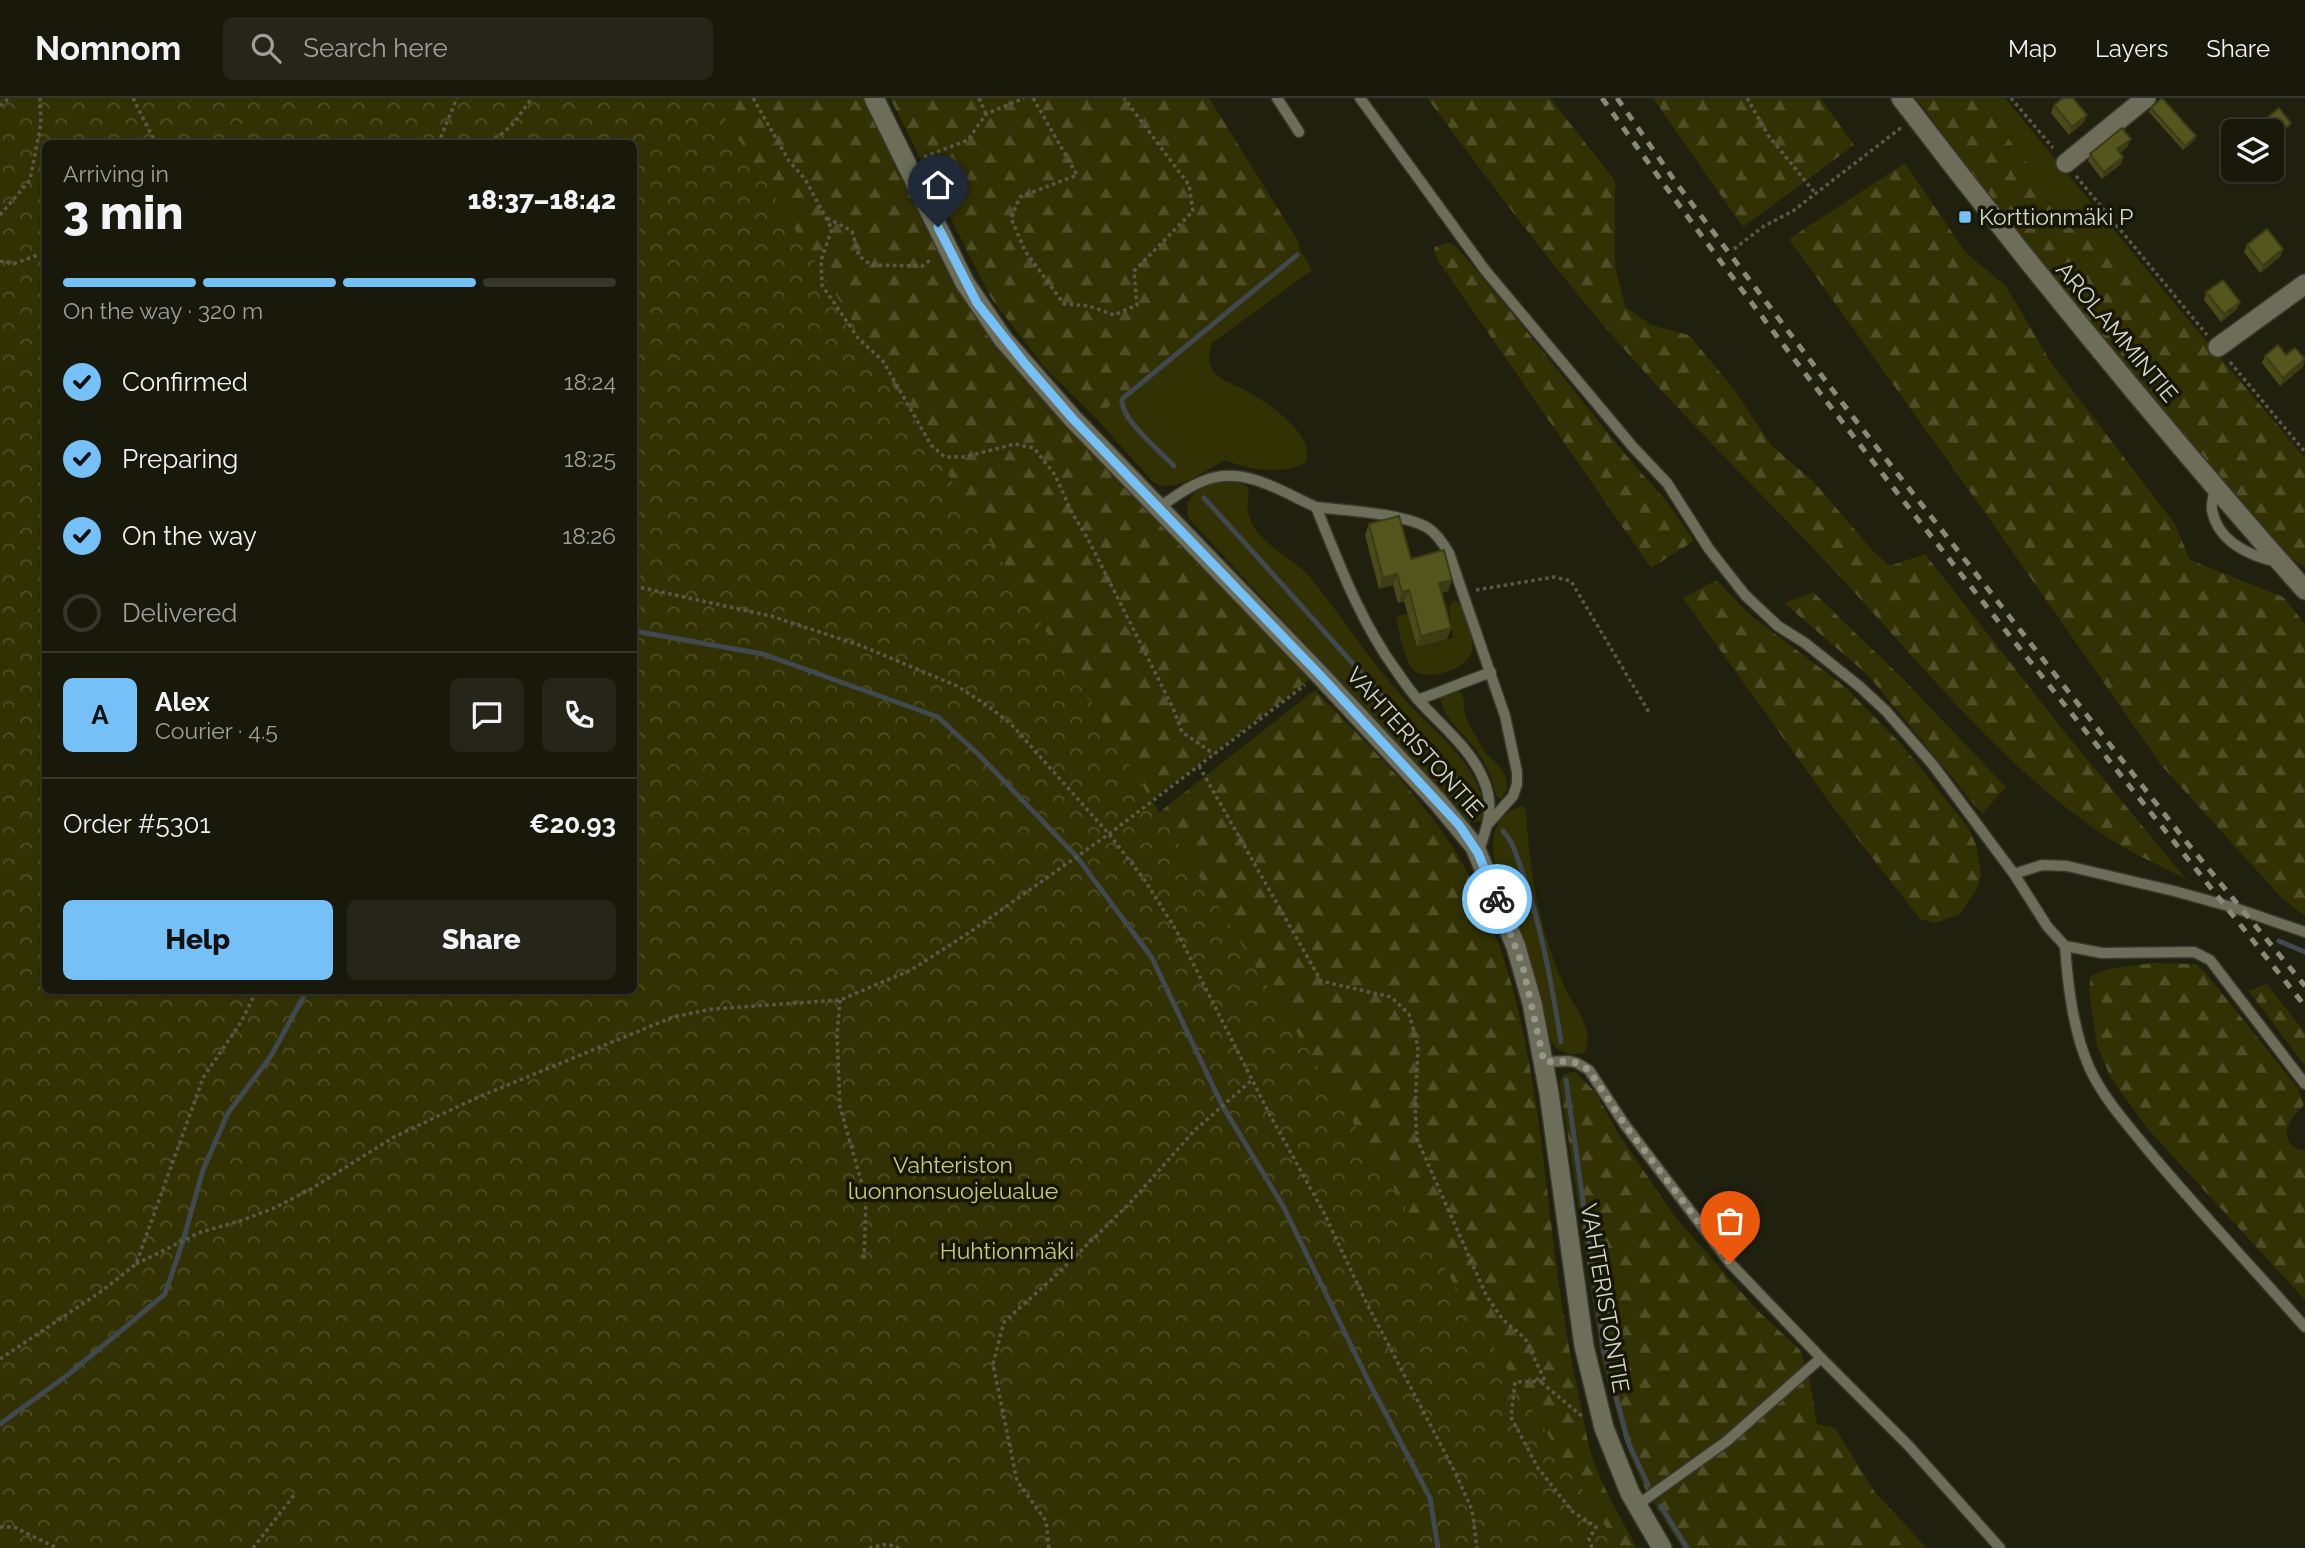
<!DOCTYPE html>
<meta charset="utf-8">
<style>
:root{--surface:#18180b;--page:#252519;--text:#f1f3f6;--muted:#9fa09d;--line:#36372c;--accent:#75c0f6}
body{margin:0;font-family:Raleway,sans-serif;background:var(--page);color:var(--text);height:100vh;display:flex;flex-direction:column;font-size:26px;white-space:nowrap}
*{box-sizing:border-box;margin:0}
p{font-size:23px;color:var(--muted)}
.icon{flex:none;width:38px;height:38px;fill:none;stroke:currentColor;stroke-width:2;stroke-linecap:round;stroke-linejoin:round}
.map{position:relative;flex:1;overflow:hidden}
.details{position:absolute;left:42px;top:42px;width:595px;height:854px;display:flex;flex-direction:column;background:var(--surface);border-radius:10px;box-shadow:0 2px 5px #0004,0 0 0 2px var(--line)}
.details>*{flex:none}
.tools{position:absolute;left:2221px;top:21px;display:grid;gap:14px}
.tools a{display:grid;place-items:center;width:63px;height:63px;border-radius:10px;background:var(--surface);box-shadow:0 2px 5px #0004,0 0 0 2px var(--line);font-size:35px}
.pin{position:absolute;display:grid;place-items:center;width:60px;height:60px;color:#fff;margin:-72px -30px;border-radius:50% 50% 50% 0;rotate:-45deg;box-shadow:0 0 7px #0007}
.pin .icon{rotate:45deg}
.courier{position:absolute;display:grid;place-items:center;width:70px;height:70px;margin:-35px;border:5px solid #75c0f6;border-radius:50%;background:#fff;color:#222;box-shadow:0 2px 9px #0007}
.headline em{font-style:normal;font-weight:800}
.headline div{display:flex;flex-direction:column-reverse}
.headline{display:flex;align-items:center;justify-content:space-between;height:119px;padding:0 21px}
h1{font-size:46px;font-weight:800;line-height:52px}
.bar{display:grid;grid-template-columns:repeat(4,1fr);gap:10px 7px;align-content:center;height:84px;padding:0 21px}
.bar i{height:9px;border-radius:5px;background:var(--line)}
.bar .active{background:var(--accent)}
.bar p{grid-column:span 4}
.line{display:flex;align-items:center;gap:18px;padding:0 21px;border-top:2px solid var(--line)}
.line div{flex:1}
.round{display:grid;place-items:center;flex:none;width:74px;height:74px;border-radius:10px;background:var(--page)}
ol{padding:0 21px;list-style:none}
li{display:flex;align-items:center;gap:21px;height:77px}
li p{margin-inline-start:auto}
li .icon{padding:7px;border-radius:50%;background:var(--accent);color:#111;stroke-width:4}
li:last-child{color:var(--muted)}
li i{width:38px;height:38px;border:4px solid var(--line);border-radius:50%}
.action{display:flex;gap:14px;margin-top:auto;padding:14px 21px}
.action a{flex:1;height:80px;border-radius:10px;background:var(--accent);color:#111;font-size:28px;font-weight:800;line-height:80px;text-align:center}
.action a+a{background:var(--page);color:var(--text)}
header{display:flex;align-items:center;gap:42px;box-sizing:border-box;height:98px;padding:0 35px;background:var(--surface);border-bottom:2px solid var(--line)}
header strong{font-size:33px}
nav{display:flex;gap:38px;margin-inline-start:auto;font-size:24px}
.search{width:490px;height:63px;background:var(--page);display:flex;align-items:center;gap:18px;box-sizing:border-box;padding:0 24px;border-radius:10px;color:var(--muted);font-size:26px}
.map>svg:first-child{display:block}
.grass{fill:#323103}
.forest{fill:url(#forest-firs)}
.park{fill:url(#park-crowns);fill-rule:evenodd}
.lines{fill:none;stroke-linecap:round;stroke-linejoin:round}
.stream{stroke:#404850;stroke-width:5}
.service-casing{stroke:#37372d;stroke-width:13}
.minor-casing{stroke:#37372d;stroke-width:22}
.tertiary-casing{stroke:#37372d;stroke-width:22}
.path{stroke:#59594a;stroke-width:3.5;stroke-dasharray:3.5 3.5;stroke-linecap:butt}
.service{stroke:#6d6e5a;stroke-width:10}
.minor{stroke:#6d6e5a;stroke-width:19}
.tertiary{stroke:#6d6e5a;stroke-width:19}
.rail{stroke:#88887b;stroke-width:5;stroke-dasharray:9 9;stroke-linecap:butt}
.wall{fill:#49491a}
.shaded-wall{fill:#3c3c15}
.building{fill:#55551e;stroke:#3c3c15;stroke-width:2}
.done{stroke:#969689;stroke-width:7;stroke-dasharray:0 12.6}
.route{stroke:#75c0f6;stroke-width:9}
.poi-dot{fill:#75c0f6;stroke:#171707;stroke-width:2.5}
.labels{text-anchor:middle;stroke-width:7;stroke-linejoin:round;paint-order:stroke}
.poi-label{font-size:23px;fill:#d5d6cb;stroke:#171707;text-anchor:start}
.street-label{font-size:23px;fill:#d5d6cb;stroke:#171707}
.park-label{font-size:23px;fill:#caca77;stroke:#171707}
</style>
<header>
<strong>Nomnom</strong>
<div class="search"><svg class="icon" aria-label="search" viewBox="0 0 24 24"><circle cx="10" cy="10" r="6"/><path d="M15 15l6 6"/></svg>Search here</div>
<nav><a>Map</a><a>Layers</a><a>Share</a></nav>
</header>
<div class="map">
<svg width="2305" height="1450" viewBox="0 0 2305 1450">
<defs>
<pattern id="forest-firs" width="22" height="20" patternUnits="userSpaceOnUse" patternTransform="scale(1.75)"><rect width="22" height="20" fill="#323103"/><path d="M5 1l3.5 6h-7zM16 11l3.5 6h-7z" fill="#4f4e26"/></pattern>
<pattern id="park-crowns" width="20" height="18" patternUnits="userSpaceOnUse" patternTransform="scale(1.75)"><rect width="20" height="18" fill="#323103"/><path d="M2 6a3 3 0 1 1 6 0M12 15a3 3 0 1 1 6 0" fill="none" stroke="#4f4e26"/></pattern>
</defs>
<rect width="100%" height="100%" fill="#20200f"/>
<path class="grass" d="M 1986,0 L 2005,0 L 2180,212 L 2159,211 L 2122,171 L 2079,114 L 2032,71 L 2001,31 Z
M 1300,151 L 1312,172 L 1212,245 C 1209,253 1207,263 1212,271 C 1219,283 1232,285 1243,291 C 1265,303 1317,336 1306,364 C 1284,378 1247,371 1225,362 C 1205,372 1175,397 1153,384 L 1096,320 L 1226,207 Z
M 1222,383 L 1238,384 L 1248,389 C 1250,397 1246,406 1248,415 C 1257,447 1289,456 1309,478 C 1341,517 1368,560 1401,597 C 1425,625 1458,649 1475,682 C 1481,694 1488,711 1480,723 L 1470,725 L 1464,721 L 1428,678 L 1190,422 C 1179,400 1203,386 1222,383 Z
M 1453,503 L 1458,504 C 1464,511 1466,520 1468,529 C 1471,537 1475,547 1471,556 C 1464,572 1426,585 1413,571 C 1404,562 1399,532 1396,519 L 1408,516 L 1417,549 L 1453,540 L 1449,509 Z
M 1458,591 C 1467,600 1462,610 1467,622 C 1471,630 1476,638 1480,646 C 1490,666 1507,665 1507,691 L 1501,701 L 1496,698 C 1492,675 1482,657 1466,640 C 1455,627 1442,616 1440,599 Z
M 1523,708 L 1526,712 C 1529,772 1539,830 1563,885 C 1571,905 1596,931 1585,954 C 1572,959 1558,955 1551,943 C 1542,915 1539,887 1530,859 C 1519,824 1472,750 1504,718 C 1510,713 1515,710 1523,708 Z"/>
<path class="forest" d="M 0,0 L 868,0 L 966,202 L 1313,579 L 1121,725 L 634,46 L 46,46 L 46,892 L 0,1240 Z
M 890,0 L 1209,0 L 1298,143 L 1300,151 L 1226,207 L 1096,320 L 1045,270 L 991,200 Z
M 1427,0 L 1550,0 L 1615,83 L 1615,168 L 1625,209 L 1651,227 L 1689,237 L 1733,290 L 1772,348 L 1814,384 L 1873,453 L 1890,468 L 1925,456 L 2063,632 L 2186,781 C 2157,766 2125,752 2099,734 C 2002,666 1934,581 1855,495 C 1777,410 1693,330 1617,243 C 1549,165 1489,82 1427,0 Z
M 1653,0 L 1820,0 L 1854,47 L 1743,129 Z
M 1916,0 L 1986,0 L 2001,31 L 2032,71 L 2079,114 L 2122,171 L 2159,211 L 2180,212 L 2305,360 L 2305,469 L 2292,461 L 2142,289 L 1998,109 Z
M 1905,65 L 1966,155 L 2006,188 L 2050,263 L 2175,426 L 2190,462 L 2283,499 L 2305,526 L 2305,818 L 2282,800 L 2162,668 L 1993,426 L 1789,141 Z
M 1447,145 L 1453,146 L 1465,159 L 1516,220 L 1624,355 L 1667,404 L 1694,443 L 1651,470 L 1439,164 L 1434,154 L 1435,149 Z
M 1716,482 L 1749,516 L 1844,588 L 1903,648 L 1968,729 L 1976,747 L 1979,763 L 1981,778 L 1977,791 L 1960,816 L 1935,825 L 1920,821 L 1832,708 L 1683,500 Z
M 1813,494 L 1902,580 L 2006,689 L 1982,716 L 1868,577 L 1784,505 Z
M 1315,592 C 1372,652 1435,709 1472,783 C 1550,937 1539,1122 1577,1288 C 1583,1314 1586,1345 1596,1370 C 1607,1398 1623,1424 1637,1450 L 1511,1450 L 1147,724 Z
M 2153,865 L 2195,866 L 2203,872 L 2298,990 L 2304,1006 C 2300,1013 2292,1018 2289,1026 C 2283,1039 2291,1052 2305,1052 L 2305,1202 L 2148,1031 L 2111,980 L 2097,948 L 2089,891 L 2091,878 L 2109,871 Z
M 2267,886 L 2305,935 L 2305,968 L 2249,893 Z
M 1575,974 L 1595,994 L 1618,1035 L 1675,1119 L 1757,1212 L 1800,1252 L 1810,1284 L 1817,1326 L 1835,1330 L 1874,1393 L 1927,1450 L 1682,1450 L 1645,1391 L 1629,1356 L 1602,1264 L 1560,985 L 1563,977 Z"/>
<path class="park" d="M 0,0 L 713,0 L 1619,1450 L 0,1450 ZM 46,46 L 634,46 L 634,892 L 46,892 Z"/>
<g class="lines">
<path class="stream" d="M 1174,368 C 1160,353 1120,321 1122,301 L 1297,157
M 1204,400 C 1296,501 1386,603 1477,705
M 634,533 L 763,556 L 938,619 L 979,657 L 1077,759 L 1152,860 L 1222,1007 L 1283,1108 L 1369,1284 L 1430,1400 L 1438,1450
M 1503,733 C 1512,743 1514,750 1518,762 C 1540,820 1551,882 1561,944
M 2279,843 L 2305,854
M 1566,982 L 1604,1253 L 1628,1344 L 1648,1387
M 0,1326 L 69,1276 L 165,1196 L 183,1143 L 203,1072 L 228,1015 L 271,958 L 307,892
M 1661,1408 L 1687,1450"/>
<defs>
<path id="service" d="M 1277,0 L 1299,34
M 1360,0 L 1485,172 L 1633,349 L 1667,385 L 1709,451 L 1745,497 L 1778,528 L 1805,545 L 1859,588 L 1886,613 L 1933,667 L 2014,776 L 2042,767 L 2067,768 L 2174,793 L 2232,809 L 2305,834
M 2215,390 C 2214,397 2211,405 2212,412 C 2218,444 2250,458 2278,464
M 1159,409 C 1175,399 1193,385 1212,380 C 1248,370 1284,395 1316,409 C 1339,465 1359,521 1395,571 C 1403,582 1411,595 1421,605 C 1443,629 1472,652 1484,683 C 1495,709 1487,730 1478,755
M 1316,409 C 1346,413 1403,415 1428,430 C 1437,436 1443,445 1449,455 L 1505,618 L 1517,674 L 1517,686 L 1513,698 L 1488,726
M 1418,602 L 1491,574
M 2014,776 L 2047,828 L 2065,848 L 2102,855 L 2194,854 L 2210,862 L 2305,986
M 2065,848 C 2068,889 2073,932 2089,969 C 2103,1000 2127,1026 2148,1052 C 2198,1112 2253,1170 2305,1229
M 1544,964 L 1569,963 L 1577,965 L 1589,972 L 1625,1027 L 1730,1165 L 1824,1263 L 1908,1347 L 2000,1450
M 1636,1408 L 1727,1343 L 1821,1260"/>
<path id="minor" d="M 874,0 L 965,185 L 1003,241 L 1073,321 L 1319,576 L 1438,704 L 1475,749 L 1516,849 L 1532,905 L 1549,995 L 1584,1248 L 1604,1330 L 1630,1395 L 1662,1450
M 2066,65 L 2146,0
M 2218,249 L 2305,186"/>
<path id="tertiary" d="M 1901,0 C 2030,169 2164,333 2305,492"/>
</defs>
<use href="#service" class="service-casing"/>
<use href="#minor" class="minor-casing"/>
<use href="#tertiary" class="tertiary-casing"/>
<path class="path" d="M 133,0 L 156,46
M 753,0 L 789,63 L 805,81 L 832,131 L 821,162 L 822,187 L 858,240 L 883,263 L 931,347 L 945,359 L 964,359 L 1015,346 L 1034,350 L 1055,377 L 1072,415 L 1088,441 L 1173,610 L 1182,634 L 1214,656
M 979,0 L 986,16
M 1033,0 L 1077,77 L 1020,99 L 1011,120 L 1025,153 L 1064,206 L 1089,208 L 1114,217 L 1137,207 L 1134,173 L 1193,113 L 1189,87 L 1124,0
M 1747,0 L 1768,37 L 1815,95
M 2011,0 L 2053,50
M 0,8 L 9,0
M 438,46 L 457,0
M 490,46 L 513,26 L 532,0
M 924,59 L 968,42 L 986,16 L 1024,0
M 2076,78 L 2207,237
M 0,117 L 30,82 L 41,25 L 40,0
M 827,120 L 852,133 L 859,158 L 871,167 L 922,168 L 932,161
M 1734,151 L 1764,128 L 1793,113 L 1902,29
M 0,163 L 13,166 L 46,154
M 2230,264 L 2305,354
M 634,488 L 771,518 L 862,548 L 957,588 L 988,608 L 1011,626 L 1109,736 L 1146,784 L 1176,832 L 1270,1017 L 1324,1115 L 1364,1200 L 1456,1376 L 1472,1412 L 1477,1450
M 1476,492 L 1554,479 L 1571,483 L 1650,616
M 1199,668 L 1321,883 L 1391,899 L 1409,916 L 1418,949 L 1415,1010 L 1417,1041 L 1486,1197 L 1503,1222 L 1525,1240 L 1545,1283 L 1515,1284 L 1511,1319 L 1538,1370 L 1572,1413 L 1596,1429 L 1589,1441 L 1592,1450
M 840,902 L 837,937 L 840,1009 L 866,1100 L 864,1163
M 136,1166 L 201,1134 L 243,1122 L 274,1110 L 311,1091 L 394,1039 L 476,1000 L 673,919 L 712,911 L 840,902 L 911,872 L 967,836 L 1109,736 L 1305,587
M 0,1261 L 102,1193 L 136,1166 L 203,980 L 241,924 L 257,892
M 1536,1280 L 1583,1319
M 0,1429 L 14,1429 L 57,1450
M 253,1450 L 295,1396
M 869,1450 L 888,1446 L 899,1450
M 1049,1450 L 1046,1423 L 1017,1383 L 993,1266 L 1004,1224 L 1054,1179 L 1129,1106 L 1194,1033 L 1252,982"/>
<use href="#service" class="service"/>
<use href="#minor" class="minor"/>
<use href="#tertiary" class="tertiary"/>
<path class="rail" d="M 1602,0 C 1823,312 2067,608 2305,908
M 1617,0 L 1677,86 L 1853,319 L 2184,741 L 2305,888"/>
</g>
<path class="wall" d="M 2054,7 L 2087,17 L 2084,24 L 2069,37 L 2051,15 Z
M 2151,10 L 2195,42 L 2183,52 L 2149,14 Z
M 2128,48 L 2120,54 L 2123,59 L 2121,66 L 2102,81 L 2088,63 L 2090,56 Z
M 2247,147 L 2280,159 L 2260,175 L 2244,154 Z
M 2206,194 L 2237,211 L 2221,224 L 2204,202 Z
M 2286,257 L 2303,269 L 2280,288 L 2262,265 L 2265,258 Z
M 1369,426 L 1411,461 L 1452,482 L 1448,493 L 1441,495 L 1451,530 L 1447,541 L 1417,549 L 1404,503 L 1398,505 L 1393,487 L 1379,491 L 1365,437 Z"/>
<path class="shaded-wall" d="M 2087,17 L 2084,24 L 2069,37 L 2072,29 Z
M 2291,25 L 2290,28 L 2272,44 L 2272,41 Z
M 2196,38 L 2195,42 L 2183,52 L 2185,48 Z
M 2131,41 L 2128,48 L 2115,59 L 2117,51 Z
M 2123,59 L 2121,66 L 2102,81 L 2104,74 Z
M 2283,151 L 2280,159 L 2260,175 L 2263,167 Z
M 2240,204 L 2237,211 L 2221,224 L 2224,216 Z
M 2305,262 L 2303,269 L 2280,288 L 2283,280 Z
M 1397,476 L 1393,487 L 1379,491 L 1383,480 Z
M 1452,482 L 1448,493 L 1435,496 L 1439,485 Z
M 1409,492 L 1404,503 L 1398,505 L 1402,494 Z
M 1451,530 L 1447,541 L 1417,549 L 1421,538 Z"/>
<path class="building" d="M 2063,0 L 2073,0 L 2087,17 L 2072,29 L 2054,7 Z
M 2162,0 L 2196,38 L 2185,48 L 2151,10 Z
M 2279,10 L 2291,25 L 2272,41 L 2272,33 L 2252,33 Z
M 2122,30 L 2131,41 L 2117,51 L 2123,59 L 2104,74 L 2090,56 Z
M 2267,131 L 2283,151 L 2263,167 L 2247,147 Z
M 2223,182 L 2240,204 L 2224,216 L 2206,194 Z
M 2278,247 L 2286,257 L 2295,250 L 2305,261 L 2283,280 L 2265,258 Z
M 1399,418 L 1411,461 L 1444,452 L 1452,482 L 1439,485 L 1451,530 L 1421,538 L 1409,492 L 1402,494 L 1397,476 L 1383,480 L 1369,426 Z"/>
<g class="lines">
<path class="done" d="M 1497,801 L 1523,869 L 1544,964 L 1569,963 L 1577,965 L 1589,972 L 1625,1027 L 1730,1165"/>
<path class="route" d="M 938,129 L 977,205 L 1026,267 L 1073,321 L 1319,576 L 1459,727 L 1478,755 L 1497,801"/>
</g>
<rect class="poi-dot" x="1958" y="112" width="14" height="14" rx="3.5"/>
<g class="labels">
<g class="poi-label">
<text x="1979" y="127">Korttionmäki P</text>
</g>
<g class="street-label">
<text transform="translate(2117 234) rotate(50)" y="8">AROLAMMINTIE</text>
<text transform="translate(1415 644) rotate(48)" y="8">VAHTERISTONTIE</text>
<text transform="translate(1605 1200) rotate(80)" y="8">VAHTERISTONTIE</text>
</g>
<g class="park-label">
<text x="953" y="1075">Vahteriston<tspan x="953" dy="26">luonnonsuojelualue</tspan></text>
<text x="1007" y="1161">Huhtionmäki</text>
</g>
</g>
</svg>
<div class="tools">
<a><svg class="icon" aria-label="layers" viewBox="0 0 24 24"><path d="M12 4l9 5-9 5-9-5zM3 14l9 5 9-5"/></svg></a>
</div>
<div class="pin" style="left:1730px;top:1165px;background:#ea580c"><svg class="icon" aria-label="bag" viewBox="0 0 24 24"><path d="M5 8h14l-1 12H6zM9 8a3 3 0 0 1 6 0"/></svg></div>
<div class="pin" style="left:938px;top:129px;background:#1f2937"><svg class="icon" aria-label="home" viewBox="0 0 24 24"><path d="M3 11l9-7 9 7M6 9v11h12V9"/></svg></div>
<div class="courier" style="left:1497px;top:801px"><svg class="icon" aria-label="bike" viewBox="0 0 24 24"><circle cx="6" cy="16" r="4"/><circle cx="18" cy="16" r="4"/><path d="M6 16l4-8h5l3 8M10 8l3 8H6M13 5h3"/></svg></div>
<section class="details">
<div class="headline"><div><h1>3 min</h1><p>Arriving in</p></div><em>18:37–18:42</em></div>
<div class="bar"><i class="active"></i><i class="active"></i><i class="active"></i><i></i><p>On the way · 320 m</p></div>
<ol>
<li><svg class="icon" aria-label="check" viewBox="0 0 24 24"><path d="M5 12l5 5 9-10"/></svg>Confirmed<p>18:24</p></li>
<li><svg class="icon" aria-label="check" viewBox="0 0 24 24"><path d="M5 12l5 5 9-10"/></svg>Preparing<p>18:25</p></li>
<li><svg class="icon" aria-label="check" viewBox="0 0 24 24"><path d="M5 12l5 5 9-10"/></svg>On the way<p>18:26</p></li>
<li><i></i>Delivered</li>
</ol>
<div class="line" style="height:126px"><b class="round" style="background:var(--accent);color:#111">A</b><div><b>Alex</b><p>Courier · 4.5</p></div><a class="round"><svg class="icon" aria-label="chat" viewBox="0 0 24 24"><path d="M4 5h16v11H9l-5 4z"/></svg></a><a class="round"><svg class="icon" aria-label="phone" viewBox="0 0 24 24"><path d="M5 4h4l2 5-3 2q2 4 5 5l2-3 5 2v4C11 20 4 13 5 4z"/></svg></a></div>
<div class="line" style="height:91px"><div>Order #5301</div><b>€20.93</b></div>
<div class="action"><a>Help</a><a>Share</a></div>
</section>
</div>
